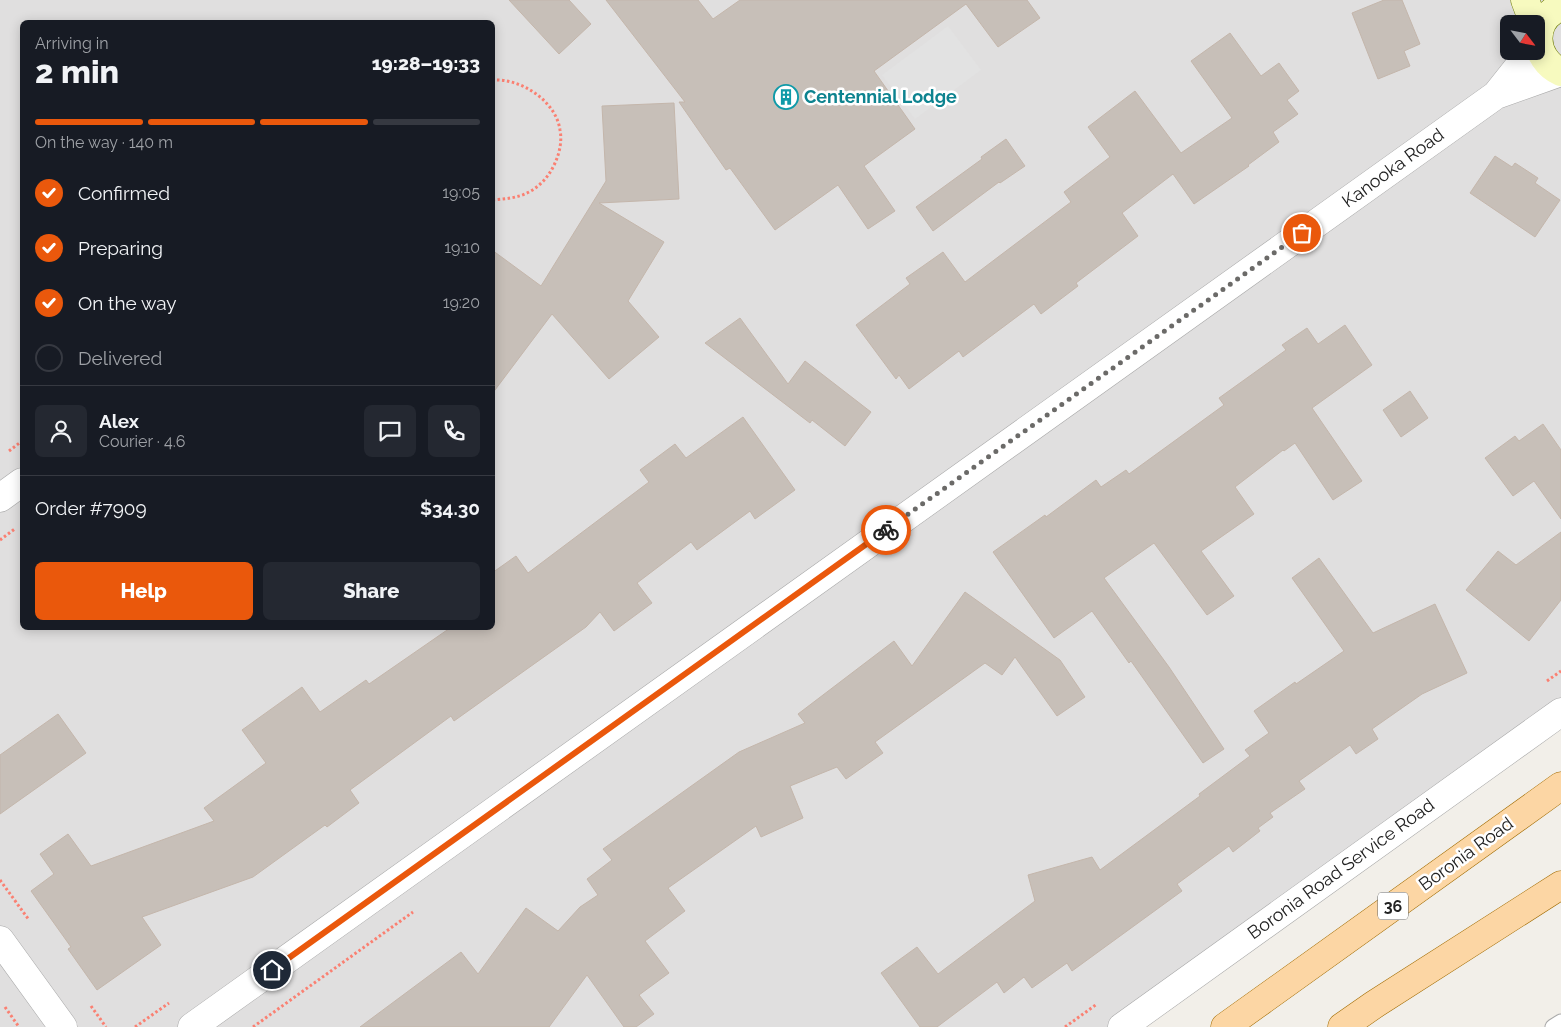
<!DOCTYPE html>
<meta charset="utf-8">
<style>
:root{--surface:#171b24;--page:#242831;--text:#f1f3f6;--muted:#9ea1a6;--line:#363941;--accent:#ea580c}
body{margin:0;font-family:Raleway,sans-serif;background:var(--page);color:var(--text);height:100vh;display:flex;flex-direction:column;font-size:19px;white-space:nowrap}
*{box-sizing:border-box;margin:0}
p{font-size:16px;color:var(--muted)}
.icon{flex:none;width:28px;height:28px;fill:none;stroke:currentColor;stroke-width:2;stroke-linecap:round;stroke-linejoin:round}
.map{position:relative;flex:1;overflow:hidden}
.side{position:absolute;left:20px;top:20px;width:475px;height:610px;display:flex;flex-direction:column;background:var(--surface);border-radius:8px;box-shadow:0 2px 12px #0003}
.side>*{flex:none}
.needle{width:32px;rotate:122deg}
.fabs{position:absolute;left:1500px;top:15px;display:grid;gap:10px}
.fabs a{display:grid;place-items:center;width:45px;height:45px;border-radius:8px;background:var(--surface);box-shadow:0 2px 12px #0003;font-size:25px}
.pin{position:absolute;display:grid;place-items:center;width:42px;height:42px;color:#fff;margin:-21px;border:2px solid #fff;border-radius:50%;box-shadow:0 1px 5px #0007}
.courier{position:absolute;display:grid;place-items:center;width:50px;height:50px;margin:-25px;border:4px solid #ea580c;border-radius:50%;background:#fff;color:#222;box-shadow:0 1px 6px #0007}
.headline em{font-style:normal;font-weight:800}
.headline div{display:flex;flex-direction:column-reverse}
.headline{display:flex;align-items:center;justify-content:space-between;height:85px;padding:0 15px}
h1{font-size:32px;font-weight:800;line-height:38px}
.bar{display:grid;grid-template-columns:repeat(4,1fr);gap:8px 5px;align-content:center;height:60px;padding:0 15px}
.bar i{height:6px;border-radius:4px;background:var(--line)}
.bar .current{background:var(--accent)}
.bar p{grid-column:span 4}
.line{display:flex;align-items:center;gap:12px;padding:0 15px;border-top:1px solid var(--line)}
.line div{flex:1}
.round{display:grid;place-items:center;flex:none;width:52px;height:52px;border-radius:8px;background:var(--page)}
ol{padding:0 15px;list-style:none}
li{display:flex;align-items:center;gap:15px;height:55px}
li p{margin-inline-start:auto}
li .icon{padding:5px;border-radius:50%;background:var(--accent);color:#fff;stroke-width:4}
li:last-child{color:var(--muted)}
li i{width:28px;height:28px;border:2px solid var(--line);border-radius:50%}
.primary-button{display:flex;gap:10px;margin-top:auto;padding:10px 15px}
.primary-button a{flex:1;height:58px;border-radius:8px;background:var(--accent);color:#fff;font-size:20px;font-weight:800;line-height:58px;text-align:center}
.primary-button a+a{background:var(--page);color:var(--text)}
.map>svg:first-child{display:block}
.residential{fill:#e0dfdf;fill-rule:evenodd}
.parking{fill:#e2e2e2}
.building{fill:#c7bfb8;stroke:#c4b6ab}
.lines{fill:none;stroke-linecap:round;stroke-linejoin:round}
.lane-casing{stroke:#a9a9a9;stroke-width:17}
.street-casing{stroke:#a9a9a9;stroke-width:29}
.secondary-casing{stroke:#707d05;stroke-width:29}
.primary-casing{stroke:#a06b00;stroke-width:29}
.path{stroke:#fa8072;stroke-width:3;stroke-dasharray:2.5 2.5;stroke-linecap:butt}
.lane{stroke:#fff;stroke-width:15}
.street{stroke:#fff;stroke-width:28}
.secondary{stroke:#f7fabf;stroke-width:28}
.primary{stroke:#fcd6a4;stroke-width:28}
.done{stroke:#6b6a68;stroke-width:5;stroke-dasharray:0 9}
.route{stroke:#ea580c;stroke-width:6}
.labels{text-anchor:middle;stroke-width:5;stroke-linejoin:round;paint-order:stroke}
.shield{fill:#fff;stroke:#646464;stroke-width:1}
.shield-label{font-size:16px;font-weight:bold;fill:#222}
.culture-label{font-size:18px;font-weight:bold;fill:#0d838f;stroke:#fff;text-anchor:start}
.street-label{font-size:18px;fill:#222;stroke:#fff}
</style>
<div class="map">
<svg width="1561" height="1027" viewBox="0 0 1561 1027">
<rect width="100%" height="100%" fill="#f2efe9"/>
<path class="residential" d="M 0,0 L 1561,0 L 1561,711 L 1121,1027 L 0,1027 ZM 22,22 L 492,22 L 492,628 L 22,628 ZM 1509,24 L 1536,24 L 1536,51 L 1509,51 Z"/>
<path class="parking" d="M 948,26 L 981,70 L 915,119 L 882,75 Z"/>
<path class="building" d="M 509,0 L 569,0 L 591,24 L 559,54 Z
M 606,0 L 698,0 L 713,19 L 740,0 L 1027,0 L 1040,18 L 998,47 L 966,4 L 874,71 L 915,129 L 864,166 L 895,211 L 868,229 L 838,185 L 775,230 L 730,168 L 726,170 L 679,102 L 685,102 Z
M 1384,0 L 1402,0 L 1420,44 L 1404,51 L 1410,66 L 1378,79 L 1352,13 Z
M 1230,33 L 1261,76 L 1279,63 L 1299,91 L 1287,100 L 1298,114 L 1273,132 L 1279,142 L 1248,165 L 1249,166 L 1194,204 L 1173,174 L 1122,213 L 1138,236 L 1076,283 L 1078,286 L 1041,314 L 1034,304 L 963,357 L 959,351 L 909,389 L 899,375 L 896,379 L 856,325 L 910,284 L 906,278 L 943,252 L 965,282 L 1071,202 L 1064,192 L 1110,157 L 1088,127 L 1135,91 L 1181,153 L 1232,118 L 1191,61 Z
M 674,103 L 679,199 L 599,203 L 664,242 L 628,301 L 659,337 L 609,379 L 552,314 L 492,394 L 492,250 L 541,286 L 606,181 L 602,106 Z
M 1006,139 L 1025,166 L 1000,183 L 999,182 L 933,231 L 916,207 L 982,159 L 981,157 Z
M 1495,156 L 1512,167 L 1515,163 L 1538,178 L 1535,183 L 1560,200 L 1535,237 L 1470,193 Z
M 740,318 L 788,384 L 805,361 L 871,412 L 845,446 L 812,420 L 810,423 L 705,343 Z
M 1345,325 L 1372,365 L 1312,408 L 1362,481 L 1333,500 L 1295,443 L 1284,451 L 1283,450 L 1235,487 L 1254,514 L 1201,551 L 1234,596 L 1207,615 L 1154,543 L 1104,578 L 1169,667 L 1224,749 L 1203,763 L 1131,661 L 1129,663 L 1092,611 L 1054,638 L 993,552 L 1045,515 L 1046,517 L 1096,480 L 1101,487 L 1126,470 L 1129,474 L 1224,405 L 1219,398 L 1286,350 L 1282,345 L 1307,328 L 1318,344 Z
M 1410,391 L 1428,418 L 1401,437 L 1383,410 Z
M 743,417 L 795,490 L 755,519 L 750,511 L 697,550 L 691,542 L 637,583 L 652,603 L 614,631 L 600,612 L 586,627 L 489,696 L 454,721 L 451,716 L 350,790 L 359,803 L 327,827 L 325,825 L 253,877 L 142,917 L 161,945 L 97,990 L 68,949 L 71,947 L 31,891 L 54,874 L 40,854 L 68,834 L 91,866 L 214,821 L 204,808 L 266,763 L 242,730 L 302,687 L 320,712 L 366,680 L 369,684 L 450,628 L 492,628 L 492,573 L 516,556 L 528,573 L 649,482 L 640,470 L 675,444 L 686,458 Z
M 1543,424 L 1561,450 L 1561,519 L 1534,481 L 1513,496 L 1485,458 L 1515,436 L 1519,441 Z
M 1561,532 L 1561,600 L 1529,641 L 1466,590 L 1498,551 L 1516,565 Z
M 1319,558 L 1373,633 L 1435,604 L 1467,673 L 1422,694 L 1372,729 L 1378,739 L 1356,754 L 1350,745 L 1299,781 L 1305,789 L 1270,813 L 1273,817 L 1258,828 L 1260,831 L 1233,852 L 1229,846 L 1177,884 L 1182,891 L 1072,971 L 1067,963 L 1032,988 L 1024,977 L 1004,993 L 997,982 L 937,1027 L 920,1027 L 881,973 L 917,947 L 938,974 L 1035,901 L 1028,875 L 1092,857 L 1100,870 L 1200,796 L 1199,794 L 1250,756 L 1245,750 L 1269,733 L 1254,711 L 1295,682 L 1296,684 L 1344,651 L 1292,578 Z
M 965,592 L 1060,660 L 1085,697 L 1057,716 L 1015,657 L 1002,675 L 985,663 L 875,742 L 883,753 L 846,779 L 837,767 L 790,786 L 803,818 L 761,837 L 756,826 L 668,888 L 685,911 L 645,941 L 669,973 L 639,995 L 654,1014 L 636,1027 L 624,1027 L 587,975 L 549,1027 L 360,1027 L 461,952 L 478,974 L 526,908 L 558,931 L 580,907 L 598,895 L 587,879 L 612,860 L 603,849 L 739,752 L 805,723 L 798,714 L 894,641 L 912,666 Z
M 58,714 L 86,753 L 0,814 L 0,755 Z"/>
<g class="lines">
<defs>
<path id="lane" d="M 1553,1027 L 1561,1022"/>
<path id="street" d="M 1496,95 L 1531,51
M 0,498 L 22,482
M 0,940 L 63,1027
M 192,1027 L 1496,95 L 1561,72
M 1122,1027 L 1561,712"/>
<path id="secondary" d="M 1525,0 L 1534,24
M 1561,7 C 1530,19 1532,59 1561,72"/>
<path id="primary" d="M 1225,1027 L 1561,786
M 1342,1027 L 1375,1004 L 1561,885"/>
</defs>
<use href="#lane" class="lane-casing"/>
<use href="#street" class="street-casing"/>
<use href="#secondary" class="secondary-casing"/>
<use href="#primary" class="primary-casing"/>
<path class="path" d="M 492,80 C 521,78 556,101 560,130 C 563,145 557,162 549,174 C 544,181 537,188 529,192 C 518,198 505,199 492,200
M 9,451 L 22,441
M 0,540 L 16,528
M 1547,681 L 1561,671
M 0,880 L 29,920
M 91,1006 L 106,1027
M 5,1007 L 19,1027
M 135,1027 L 169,1003
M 253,1027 L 413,912
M 1065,1027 L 1097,1004"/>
<use href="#lane" class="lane"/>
<use href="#street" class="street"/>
<use href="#secondary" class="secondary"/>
<use href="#primary" class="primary"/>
</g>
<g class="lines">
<path class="done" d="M 886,530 L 1302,233"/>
<path class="route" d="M 272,970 L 886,530"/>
</g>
<defs>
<symbol id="building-ring" viewBox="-11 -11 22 22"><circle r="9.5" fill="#fff" stroke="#0f9aa8" stroke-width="1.5"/><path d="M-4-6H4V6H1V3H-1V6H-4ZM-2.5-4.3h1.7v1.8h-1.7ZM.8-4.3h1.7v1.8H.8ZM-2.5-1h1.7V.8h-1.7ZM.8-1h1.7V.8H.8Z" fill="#0f9aa8"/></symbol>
</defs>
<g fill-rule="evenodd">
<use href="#building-ring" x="772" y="83" width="28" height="28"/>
</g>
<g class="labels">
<rect class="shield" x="1378" y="892.5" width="30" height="27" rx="4"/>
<g class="shield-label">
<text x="1393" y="912">36</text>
</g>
<g class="culture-label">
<text x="804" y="103">Centennial Lodge</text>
</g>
<g class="street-label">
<text transform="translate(1393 168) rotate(-36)" y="6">Kanooka Road</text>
<text transform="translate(1466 854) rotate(-36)" y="6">Boronia Road</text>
<text transform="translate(1341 869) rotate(-36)" y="6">Boronia Road Service Road</text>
</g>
</g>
</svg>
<div class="fabs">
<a><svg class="needle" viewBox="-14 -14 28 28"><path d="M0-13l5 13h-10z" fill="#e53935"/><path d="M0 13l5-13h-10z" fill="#9ea1a6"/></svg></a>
</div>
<div class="pin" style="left:1302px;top:233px;background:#ea580c"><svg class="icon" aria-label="bag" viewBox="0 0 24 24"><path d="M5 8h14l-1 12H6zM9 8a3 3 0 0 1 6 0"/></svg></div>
<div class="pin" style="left:272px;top:970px;background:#1f2937"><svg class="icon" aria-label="home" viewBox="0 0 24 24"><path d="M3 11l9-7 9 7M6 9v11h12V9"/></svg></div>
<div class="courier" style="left:886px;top:530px"><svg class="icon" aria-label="bike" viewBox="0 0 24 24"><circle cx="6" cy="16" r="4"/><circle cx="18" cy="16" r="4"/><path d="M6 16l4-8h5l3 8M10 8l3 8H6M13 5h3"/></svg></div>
<section class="side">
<div class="headline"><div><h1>2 min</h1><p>Arriving in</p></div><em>19:28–19:33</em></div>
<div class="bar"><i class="current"></i><i class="current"></i><i class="current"></i><i></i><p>On the way · 140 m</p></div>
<ol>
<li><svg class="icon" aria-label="check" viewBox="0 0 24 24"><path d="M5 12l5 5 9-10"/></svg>Confirmed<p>19:05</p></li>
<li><svg class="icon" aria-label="check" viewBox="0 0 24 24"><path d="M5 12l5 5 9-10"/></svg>Preparing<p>19:10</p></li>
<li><svg class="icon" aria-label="check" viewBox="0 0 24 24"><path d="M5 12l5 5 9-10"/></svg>On the way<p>19:20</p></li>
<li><i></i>Delivered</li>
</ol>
<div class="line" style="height:90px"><a class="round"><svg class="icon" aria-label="person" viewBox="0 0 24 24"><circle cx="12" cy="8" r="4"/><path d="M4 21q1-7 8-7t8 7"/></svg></a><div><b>Alex</b><p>Courier · 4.6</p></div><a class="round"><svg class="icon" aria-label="chat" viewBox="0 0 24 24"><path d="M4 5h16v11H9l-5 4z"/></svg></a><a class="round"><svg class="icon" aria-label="phone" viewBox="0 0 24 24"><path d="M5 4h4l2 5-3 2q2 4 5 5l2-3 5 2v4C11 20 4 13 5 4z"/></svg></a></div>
<div class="line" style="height:65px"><div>Order #7909</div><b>$34.30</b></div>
<div class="primary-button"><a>Help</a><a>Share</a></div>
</section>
</div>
